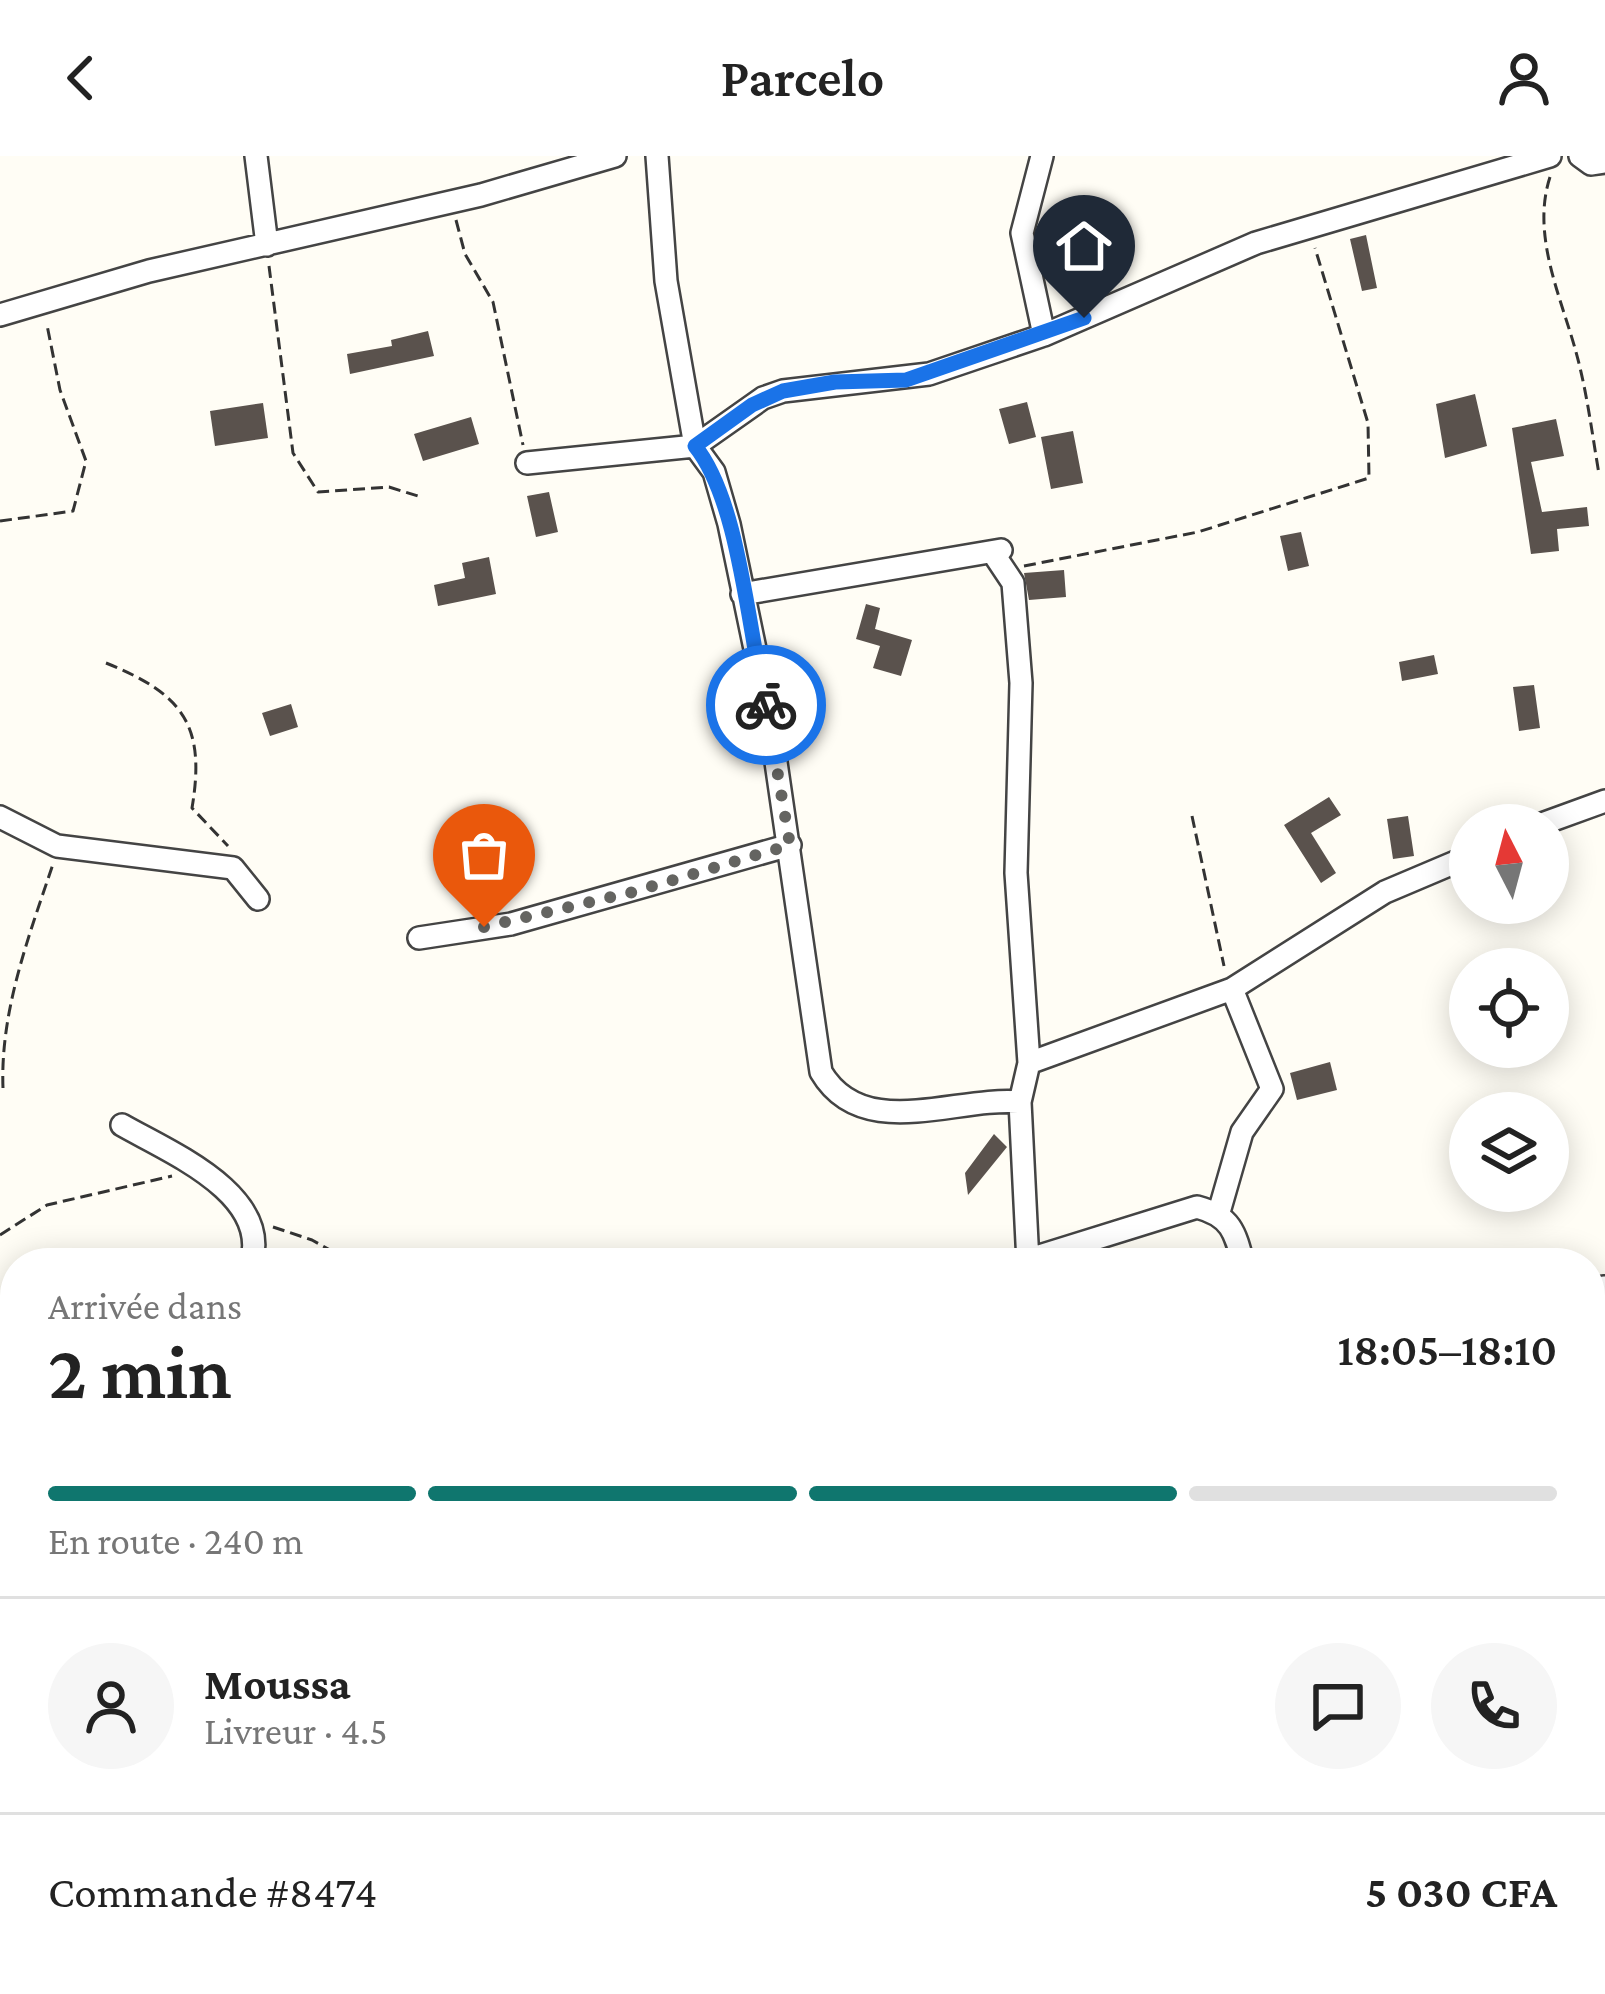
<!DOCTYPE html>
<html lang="fr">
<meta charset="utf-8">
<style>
:root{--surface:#fff;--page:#f6f6f6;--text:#222;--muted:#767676;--line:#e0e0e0;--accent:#0f766e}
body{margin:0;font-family:"Crimson Pro",serif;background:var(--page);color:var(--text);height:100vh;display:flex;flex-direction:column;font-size:45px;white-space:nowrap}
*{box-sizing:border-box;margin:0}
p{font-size:39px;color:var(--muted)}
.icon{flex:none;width:66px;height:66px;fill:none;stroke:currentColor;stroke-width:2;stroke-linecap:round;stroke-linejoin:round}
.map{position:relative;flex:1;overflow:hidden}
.drawer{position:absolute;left:0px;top:1092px;width:1605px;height:747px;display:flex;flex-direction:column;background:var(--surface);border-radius:48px 48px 0 0;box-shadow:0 6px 30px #0003}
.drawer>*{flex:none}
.needle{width:78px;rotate:354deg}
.fabs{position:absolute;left:1449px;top:648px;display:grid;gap:24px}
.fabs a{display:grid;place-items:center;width:120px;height:120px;border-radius:50%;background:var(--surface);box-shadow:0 6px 30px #0003;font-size:60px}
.pin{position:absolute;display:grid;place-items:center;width:102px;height:102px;color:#fff;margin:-123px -51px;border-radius:50% 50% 50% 0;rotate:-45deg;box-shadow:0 0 12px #0007}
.pin .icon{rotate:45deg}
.courier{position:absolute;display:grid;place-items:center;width:120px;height:120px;margin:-60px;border:9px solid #1a73e8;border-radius:50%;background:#fff;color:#222;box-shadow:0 3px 15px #0007}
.head em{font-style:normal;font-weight:600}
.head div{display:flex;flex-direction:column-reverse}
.head{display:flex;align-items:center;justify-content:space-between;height:204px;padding:0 48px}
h1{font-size:78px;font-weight:600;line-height:90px}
.bar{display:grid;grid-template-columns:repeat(4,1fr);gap:18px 12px;align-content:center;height:144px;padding:0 48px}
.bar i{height:15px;border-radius:9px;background:var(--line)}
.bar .selected{background:var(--accent)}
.bar p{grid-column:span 4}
.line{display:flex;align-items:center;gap:30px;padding:0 48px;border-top:3px solid var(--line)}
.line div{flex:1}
.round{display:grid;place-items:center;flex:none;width:126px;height:126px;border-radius:63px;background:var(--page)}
header{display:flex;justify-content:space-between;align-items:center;height:156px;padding:0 48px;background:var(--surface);font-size:54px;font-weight:600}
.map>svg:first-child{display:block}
.building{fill:#5a524d}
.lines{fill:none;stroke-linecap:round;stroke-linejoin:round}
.street-casing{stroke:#444;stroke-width:26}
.path{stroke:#333;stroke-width:3;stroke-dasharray:12 6;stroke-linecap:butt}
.street{stroke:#fff;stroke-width:21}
.done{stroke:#646461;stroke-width:12;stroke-dasharray:0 21.6}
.route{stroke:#1a73e8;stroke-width:15}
</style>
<header><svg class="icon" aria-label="back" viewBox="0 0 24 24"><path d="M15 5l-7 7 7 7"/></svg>Parcelo<svg class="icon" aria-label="person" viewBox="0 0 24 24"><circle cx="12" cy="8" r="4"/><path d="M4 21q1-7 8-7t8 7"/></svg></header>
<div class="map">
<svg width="1605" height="1838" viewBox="0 0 1605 1838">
<rect width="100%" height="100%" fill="#fffdf5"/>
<path class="building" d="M 1366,79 L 1377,132 L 1362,135 L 1350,83 Z
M 428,175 L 434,200 L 350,218 L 347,198 L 392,190 L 391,184 Z
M 1475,238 L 1487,290 L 1445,302 L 1436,248 Z
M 1027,246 L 1036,281 L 1009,288 L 999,253 Z
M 263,247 L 268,282 L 215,290 L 210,255 Z
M 471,261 L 479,288 L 423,305 L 414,278 Z
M 1556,263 L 1564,300 L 1531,306 L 1542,356 L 1587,351 L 1589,370 L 1557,373 L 1559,395 L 1531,398 L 1512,272 Z
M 1073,275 L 1083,327 L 1051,333 L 1041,281 Z
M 549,336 L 558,376 L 536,381 L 527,340 Z
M 1301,376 L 1309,410 L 1288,415 L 1280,380 Z
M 489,401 L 496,438 L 438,450 L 434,429 L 465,422 L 462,407 Z
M 1064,414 L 1066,441 L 1029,444 L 1024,417 Z
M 866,448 L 880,452 L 875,473 L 912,484 L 901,520 L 873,512 L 880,490 L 856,483 Z
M 1434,499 L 1438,518 L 1402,525 L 1399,506 Z
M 1534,529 L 1540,572 L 1519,575 L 1513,531 Z
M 291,548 L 298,571 L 270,580 L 262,557 Z
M 1329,641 L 1341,659 L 1311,677 L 1336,717 L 1321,727 L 1284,669 Z
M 1408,660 L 1414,700 L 1393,703 L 1387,663 Z
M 1330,906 L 1337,934 L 1297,944 L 1290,917 Z
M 994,978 L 1007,991 L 968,1039 L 965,1017 Z"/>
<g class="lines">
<defs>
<path id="street" d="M 256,0 L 267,89
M 657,0 L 666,125 L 695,290 L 714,316 L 729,368 L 770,565 L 821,916 C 863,987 956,940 1020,946 L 1029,907 L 1232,833 L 1385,736 L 1470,700
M 1042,0 L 1022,77 L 1044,179
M 1580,0 L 1591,8 L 1605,6
M 0,159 L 149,115 L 481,39 L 615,0
M 527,307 L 695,290 L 763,242 L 783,235 L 929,218 L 1044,179 L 1256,87 L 1550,0
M 742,438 L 1001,394 L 995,400 L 1013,427 L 1021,527 L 1016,717 L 1029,907
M 0,661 L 57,690 L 233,712 L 258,743
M 1539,669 L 1605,645
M 419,782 L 511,768 L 790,689
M 1020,946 L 1028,1107
M 122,969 C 169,996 272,1038 251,1107
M 1219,1056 L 1242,976 L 1272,933 L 1232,833
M 1017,1107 L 1197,1051 C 1231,1060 1235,1076 1243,1107
M 1590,1133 L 1605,1131
M 0,1501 L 15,1497
M 857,1838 L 857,1824"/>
</defs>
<use href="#street" class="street-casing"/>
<path class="path" d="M 1550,21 C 1531,79 1561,141 1576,196 C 1587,236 1592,277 1599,318
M 456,64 L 465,98 L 493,146 L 523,289
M 269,110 L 293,297 L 318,336 L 389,331 L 421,341
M 0,365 L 73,355 L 86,305 L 60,234 L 47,169
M 1024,410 L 1198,376 L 1369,322 L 1368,267 L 1315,92
M 106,507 C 183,538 206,569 192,652 L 228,690
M 1192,660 L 1224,810
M 3,932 C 0,855 29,780 53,708
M 273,1071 L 312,1084 L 353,1107
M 0,1079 L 47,1049 L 172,1020
M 0,1166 L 15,1176"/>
<use href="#street" class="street"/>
</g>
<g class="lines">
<path class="done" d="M 484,771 L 633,736 L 790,689 L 766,549"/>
<path class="route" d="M 766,549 C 748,476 740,346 695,290 L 752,249 L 783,235 L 835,226 L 906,224 L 1084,162"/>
</g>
</svg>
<div class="fabs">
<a><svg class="needle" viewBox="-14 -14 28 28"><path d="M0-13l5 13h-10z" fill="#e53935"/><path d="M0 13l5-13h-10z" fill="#767676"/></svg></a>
<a><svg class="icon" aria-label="locate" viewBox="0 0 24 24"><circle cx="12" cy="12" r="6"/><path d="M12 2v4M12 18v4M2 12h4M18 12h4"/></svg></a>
<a><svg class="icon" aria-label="layers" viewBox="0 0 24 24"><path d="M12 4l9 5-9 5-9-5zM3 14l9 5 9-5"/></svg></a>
</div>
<div class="pin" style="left:484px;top:771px;background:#ea580c"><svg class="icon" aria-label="bag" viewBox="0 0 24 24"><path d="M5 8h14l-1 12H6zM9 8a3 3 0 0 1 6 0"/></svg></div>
<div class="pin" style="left:1084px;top:162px;background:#1f2937"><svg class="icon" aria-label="home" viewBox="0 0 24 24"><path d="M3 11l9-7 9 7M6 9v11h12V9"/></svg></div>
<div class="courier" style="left:766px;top:549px"><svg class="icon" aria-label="bike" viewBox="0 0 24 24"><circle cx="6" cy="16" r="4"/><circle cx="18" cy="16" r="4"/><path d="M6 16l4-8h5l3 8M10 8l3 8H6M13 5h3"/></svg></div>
<section class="drawer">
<div class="head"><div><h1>2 min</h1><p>Arrivée dans</p></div><em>18:05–18:10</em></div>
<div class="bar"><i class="selected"></i><i class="selected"></i><i class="selected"></i><i></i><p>En route · 240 m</p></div>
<div class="line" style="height:216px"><a class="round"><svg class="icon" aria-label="person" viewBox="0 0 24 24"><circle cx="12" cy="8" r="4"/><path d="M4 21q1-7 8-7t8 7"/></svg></a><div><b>Moussa</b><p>Livreur · 4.5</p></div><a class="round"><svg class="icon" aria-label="chat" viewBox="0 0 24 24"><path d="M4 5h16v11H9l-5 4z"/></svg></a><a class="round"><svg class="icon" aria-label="phone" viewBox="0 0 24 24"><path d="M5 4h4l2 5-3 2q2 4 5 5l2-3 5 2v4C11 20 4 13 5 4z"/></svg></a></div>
<div class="line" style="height:156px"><div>Commande #8474</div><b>5 030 CFA</b></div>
</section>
</div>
